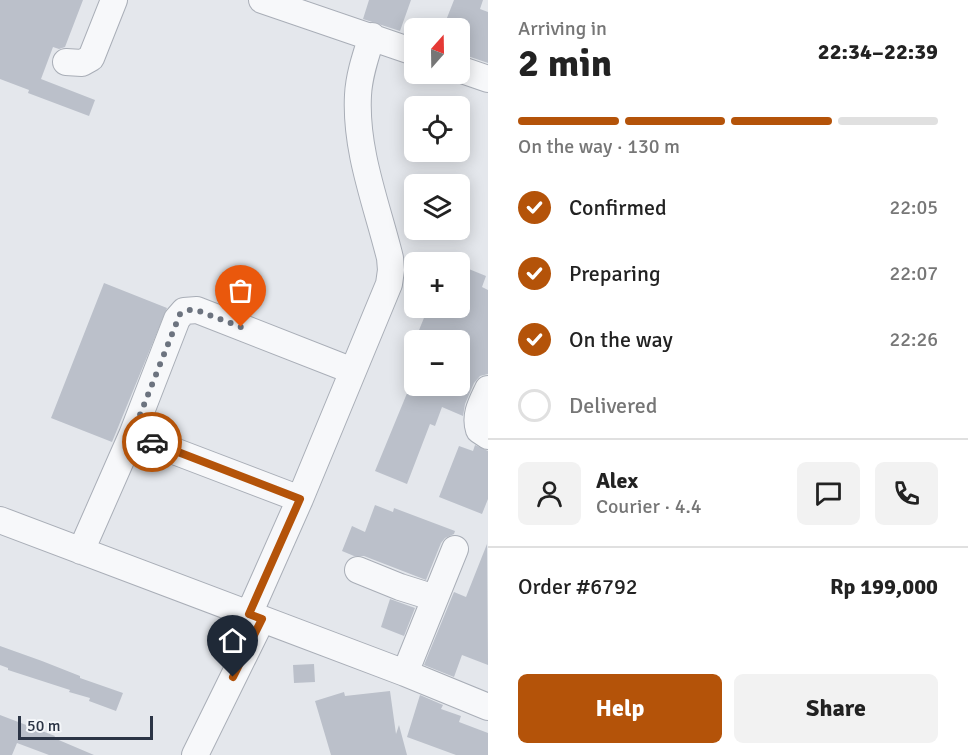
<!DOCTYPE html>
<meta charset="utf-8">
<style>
:root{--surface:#fff;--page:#f2f2f2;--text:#222;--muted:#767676;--line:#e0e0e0;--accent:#b45309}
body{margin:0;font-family:Signika,sans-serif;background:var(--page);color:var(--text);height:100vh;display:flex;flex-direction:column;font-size:22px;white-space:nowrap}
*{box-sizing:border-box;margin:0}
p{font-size:20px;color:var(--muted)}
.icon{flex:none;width:33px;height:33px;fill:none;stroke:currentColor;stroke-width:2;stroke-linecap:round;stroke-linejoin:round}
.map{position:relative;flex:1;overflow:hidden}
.side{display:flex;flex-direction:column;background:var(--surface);width:480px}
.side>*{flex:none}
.needle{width:39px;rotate:20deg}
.controls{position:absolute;left:404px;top:18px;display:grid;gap:12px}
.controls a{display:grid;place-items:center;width:66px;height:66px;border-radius:9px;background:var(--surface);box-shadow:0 3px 15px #0003;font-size:30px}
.scale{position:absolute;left:18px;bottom:15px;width:135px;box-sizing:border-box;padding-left:6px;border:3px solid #2b3445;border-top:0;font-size:16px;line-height:21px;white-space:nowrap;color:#2b3445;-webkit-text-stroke:4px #f4f6f9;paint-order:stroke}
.pin{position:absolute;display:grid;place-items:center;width:51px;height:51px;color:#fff;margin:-62px -26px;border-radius:50% 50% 50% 0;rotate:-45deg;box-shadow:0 0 6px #0007}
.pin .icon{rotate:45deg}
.courier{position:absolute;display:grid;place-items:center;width:60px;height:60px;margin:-30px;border:4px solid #b45309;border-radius:50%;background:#fff;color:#222;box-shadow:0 2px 8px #0007}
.head em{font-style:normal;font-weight:700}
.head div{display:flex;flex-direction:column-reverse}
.head{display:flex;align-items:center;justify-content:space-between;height:102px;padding:0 30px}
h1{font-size:39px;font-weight:700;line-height:45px}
.bar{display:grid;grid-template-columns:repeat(4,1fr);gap:9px 6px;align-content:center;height:72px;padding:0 30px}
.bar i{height:8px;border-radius:4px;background:var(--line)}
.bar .active{background:var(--accent)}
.bar p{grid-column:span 4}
.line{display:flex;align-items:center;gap:15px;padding:0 30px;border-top:2px solid var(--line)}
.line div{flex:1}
.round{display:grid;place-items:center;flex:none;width:63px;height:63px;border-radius:9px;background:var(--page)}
ol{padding:0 30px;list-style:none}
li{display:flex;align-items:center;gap:18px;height:66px}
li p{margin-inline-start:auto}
li .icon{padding:6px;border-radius:50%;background:var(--accent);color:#fff;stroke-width:4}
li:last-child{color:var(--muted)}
li i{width:33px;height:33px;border:3px solid var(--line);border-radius:50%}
.action{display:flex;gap:12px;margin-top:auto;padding:12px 30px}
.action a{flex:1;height:69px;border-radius:9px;background:var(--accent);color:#fff;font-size:24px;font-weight:700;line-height:69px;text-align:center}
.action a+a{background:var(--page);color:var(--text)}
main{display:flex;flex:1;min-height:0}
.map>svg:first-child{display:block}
.building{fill:#bbc0ca}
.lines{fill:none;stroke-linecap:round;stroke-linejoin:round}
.minor-casing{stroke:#a9aeb7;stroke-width:28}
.minor{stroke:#f7f8fa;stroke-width:26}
.done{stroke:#6c737f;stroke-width:6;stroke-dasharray:0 10.8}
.route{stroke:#b45309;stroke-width:8}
</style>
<main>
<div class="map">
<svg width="488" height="755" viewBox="0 0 488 755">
<rect width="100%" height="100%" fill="#e4e7ec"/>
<path class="building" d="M 0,0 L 83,0 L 65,47 L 59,49 L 53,47 L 41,79 L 95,100 L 89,116 L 28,93 L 29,90 L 0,79 Z
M 369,0 L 411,0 L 400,31 L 363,19 Z
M 454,0 L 483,0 L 480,9 L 488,12 L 488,63 L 459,53 L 459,28 L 443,28 Z
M 459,265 L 486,276 L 482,287 L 488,290 L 488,374 L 480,376 L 474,383 L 465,404 L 463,416 L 442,407 L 435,426 L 430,424 L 407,484 L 375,471 L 410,386 L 459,386 L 459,340 L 415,340 L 428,308 L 459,308 Z
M 104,283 L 167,308 L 112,442 L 51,418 Z
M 475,445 L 488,451 L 488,499 L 482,514 L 439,497 L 459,446 L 473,451 Z
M 375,505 L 393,512 L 394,508 L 455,531 L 454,534 L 445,538 L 441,543 L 426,580 L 364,556 L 354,556 L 342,551 L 352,526 L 365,532 Z
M 487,544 L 488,665 L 462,655 L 454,677 L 424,665 L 454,592 L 466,597 Z
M 390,599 L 415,608 L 404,636 L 381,627 Z
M 0,646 L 42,661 L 80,676 L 80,678 L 123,693 L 116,711 L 89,701 L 90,698 L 69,692 L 70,690 L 8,670 L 8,668 L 0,665 Z
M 314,664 L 315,682 L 294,683 L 293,665 Z
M 390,691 L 396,734 L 399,725 L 407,755 L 331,755 L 315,701 L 344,692 L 345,696 Z
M 420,695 L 443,705 L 441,709 L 461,716 L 459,722 L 488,733 L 488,755 L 456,755 L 407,737 Z
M 0,715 L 55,736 L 54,738 L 94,755 L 49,755 L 17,743 L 12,755 L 0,755 Z"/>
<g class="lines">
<defs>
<path id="minor" d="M 262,0 L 414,52
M 66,62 L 82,63 L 91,58 L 114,0
M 459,69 L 488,79
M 488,389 C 482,402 474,415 479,430 L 488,436
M 132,435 L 300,499
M 0,520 L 405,673 L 488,707
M 81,551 L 132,435 L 177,319 L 184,311 L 197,310 L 353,371
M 358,570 L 400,587 L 435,598
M 249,614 L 300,499 L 389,284 L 391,270 L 390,258 C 377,205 355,151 358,95 C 359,75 366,55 372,36
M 405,673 L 455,549
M 195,755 L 262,619"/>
</defs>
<use href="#minor" class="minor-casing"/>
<use href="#minor" class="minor"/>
</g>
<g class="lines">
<path class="done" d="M 152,442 L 132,435 L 180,314 L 189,310 L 196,310 L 241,327"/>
<path class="route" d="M 152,442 L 300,499 L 249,614 L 262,619 L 233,677"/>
</g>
</svg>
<div class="controls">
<a><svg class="needle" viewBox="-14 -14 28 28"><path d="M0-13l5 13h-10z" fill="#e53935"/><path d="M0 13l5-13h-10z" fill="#767676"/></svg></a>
<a><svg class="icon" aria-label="locate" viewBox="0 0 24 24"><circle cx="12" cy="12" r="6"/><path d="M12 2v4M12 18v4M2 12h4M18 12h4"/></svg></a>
<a><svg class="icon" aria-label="layers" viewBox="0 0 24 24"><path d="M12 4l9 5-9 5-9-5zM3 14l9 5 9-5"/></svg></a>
<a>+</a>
<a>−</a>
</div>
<div class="scale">50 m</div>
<div class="pin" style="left:241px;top:327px;background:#ea580c"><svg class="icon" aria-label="bag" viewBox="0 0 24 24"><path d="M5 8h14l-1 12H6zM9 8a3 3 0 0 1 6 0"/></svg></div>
<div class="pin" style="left:233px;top:677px;background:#1f2937"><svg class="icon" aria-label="home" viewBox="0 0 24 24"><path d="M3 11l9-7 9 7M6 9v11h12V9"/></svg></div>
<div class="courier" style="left:152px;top:442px"><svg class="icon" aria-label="car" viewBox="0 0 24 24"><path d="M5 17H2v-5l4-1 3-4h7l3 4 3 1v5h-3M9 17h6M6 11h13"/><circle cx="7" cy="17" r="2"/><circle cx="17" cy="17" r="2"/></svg></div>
</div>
<section class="side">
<div class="head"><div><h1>2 min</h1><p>Arriving in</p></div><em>22:34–22:39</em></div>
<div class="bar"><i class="active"></i><i class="active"></i><i class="active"></i><i></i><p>On the way · 130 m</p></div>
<ol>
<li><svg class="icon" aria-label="check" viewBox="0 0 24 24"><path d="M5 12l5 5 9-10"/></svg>Confirmed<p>22:05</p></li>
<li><svg class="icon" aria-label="check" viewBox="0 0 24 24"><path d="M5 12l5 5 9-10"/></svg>Preparing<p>22:07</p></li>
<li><svg class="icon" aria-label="check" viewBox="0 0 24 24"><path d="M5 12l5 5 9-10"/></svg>On the way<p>22:26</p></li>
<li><i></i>Delivered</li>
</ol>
<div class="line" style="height:108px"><a class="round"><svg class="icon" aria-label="person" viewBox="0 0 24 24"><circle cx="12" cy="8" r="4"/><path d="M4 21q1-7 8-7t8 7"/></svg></a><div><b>Alex</b><p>Courier · 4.4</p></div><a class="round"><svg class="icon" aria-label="chat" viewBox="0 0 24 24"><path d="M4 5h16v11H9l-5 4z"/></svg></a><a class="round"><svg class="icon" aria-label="phone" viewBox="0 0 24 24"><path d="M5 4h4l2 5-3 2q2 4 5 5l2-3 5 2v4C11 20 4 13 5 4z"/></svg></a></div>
<div class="line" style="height:78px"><div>Order #6792</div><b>Rp 199,000</b></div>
<div class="action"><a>Help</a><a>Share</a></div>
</section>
</main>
